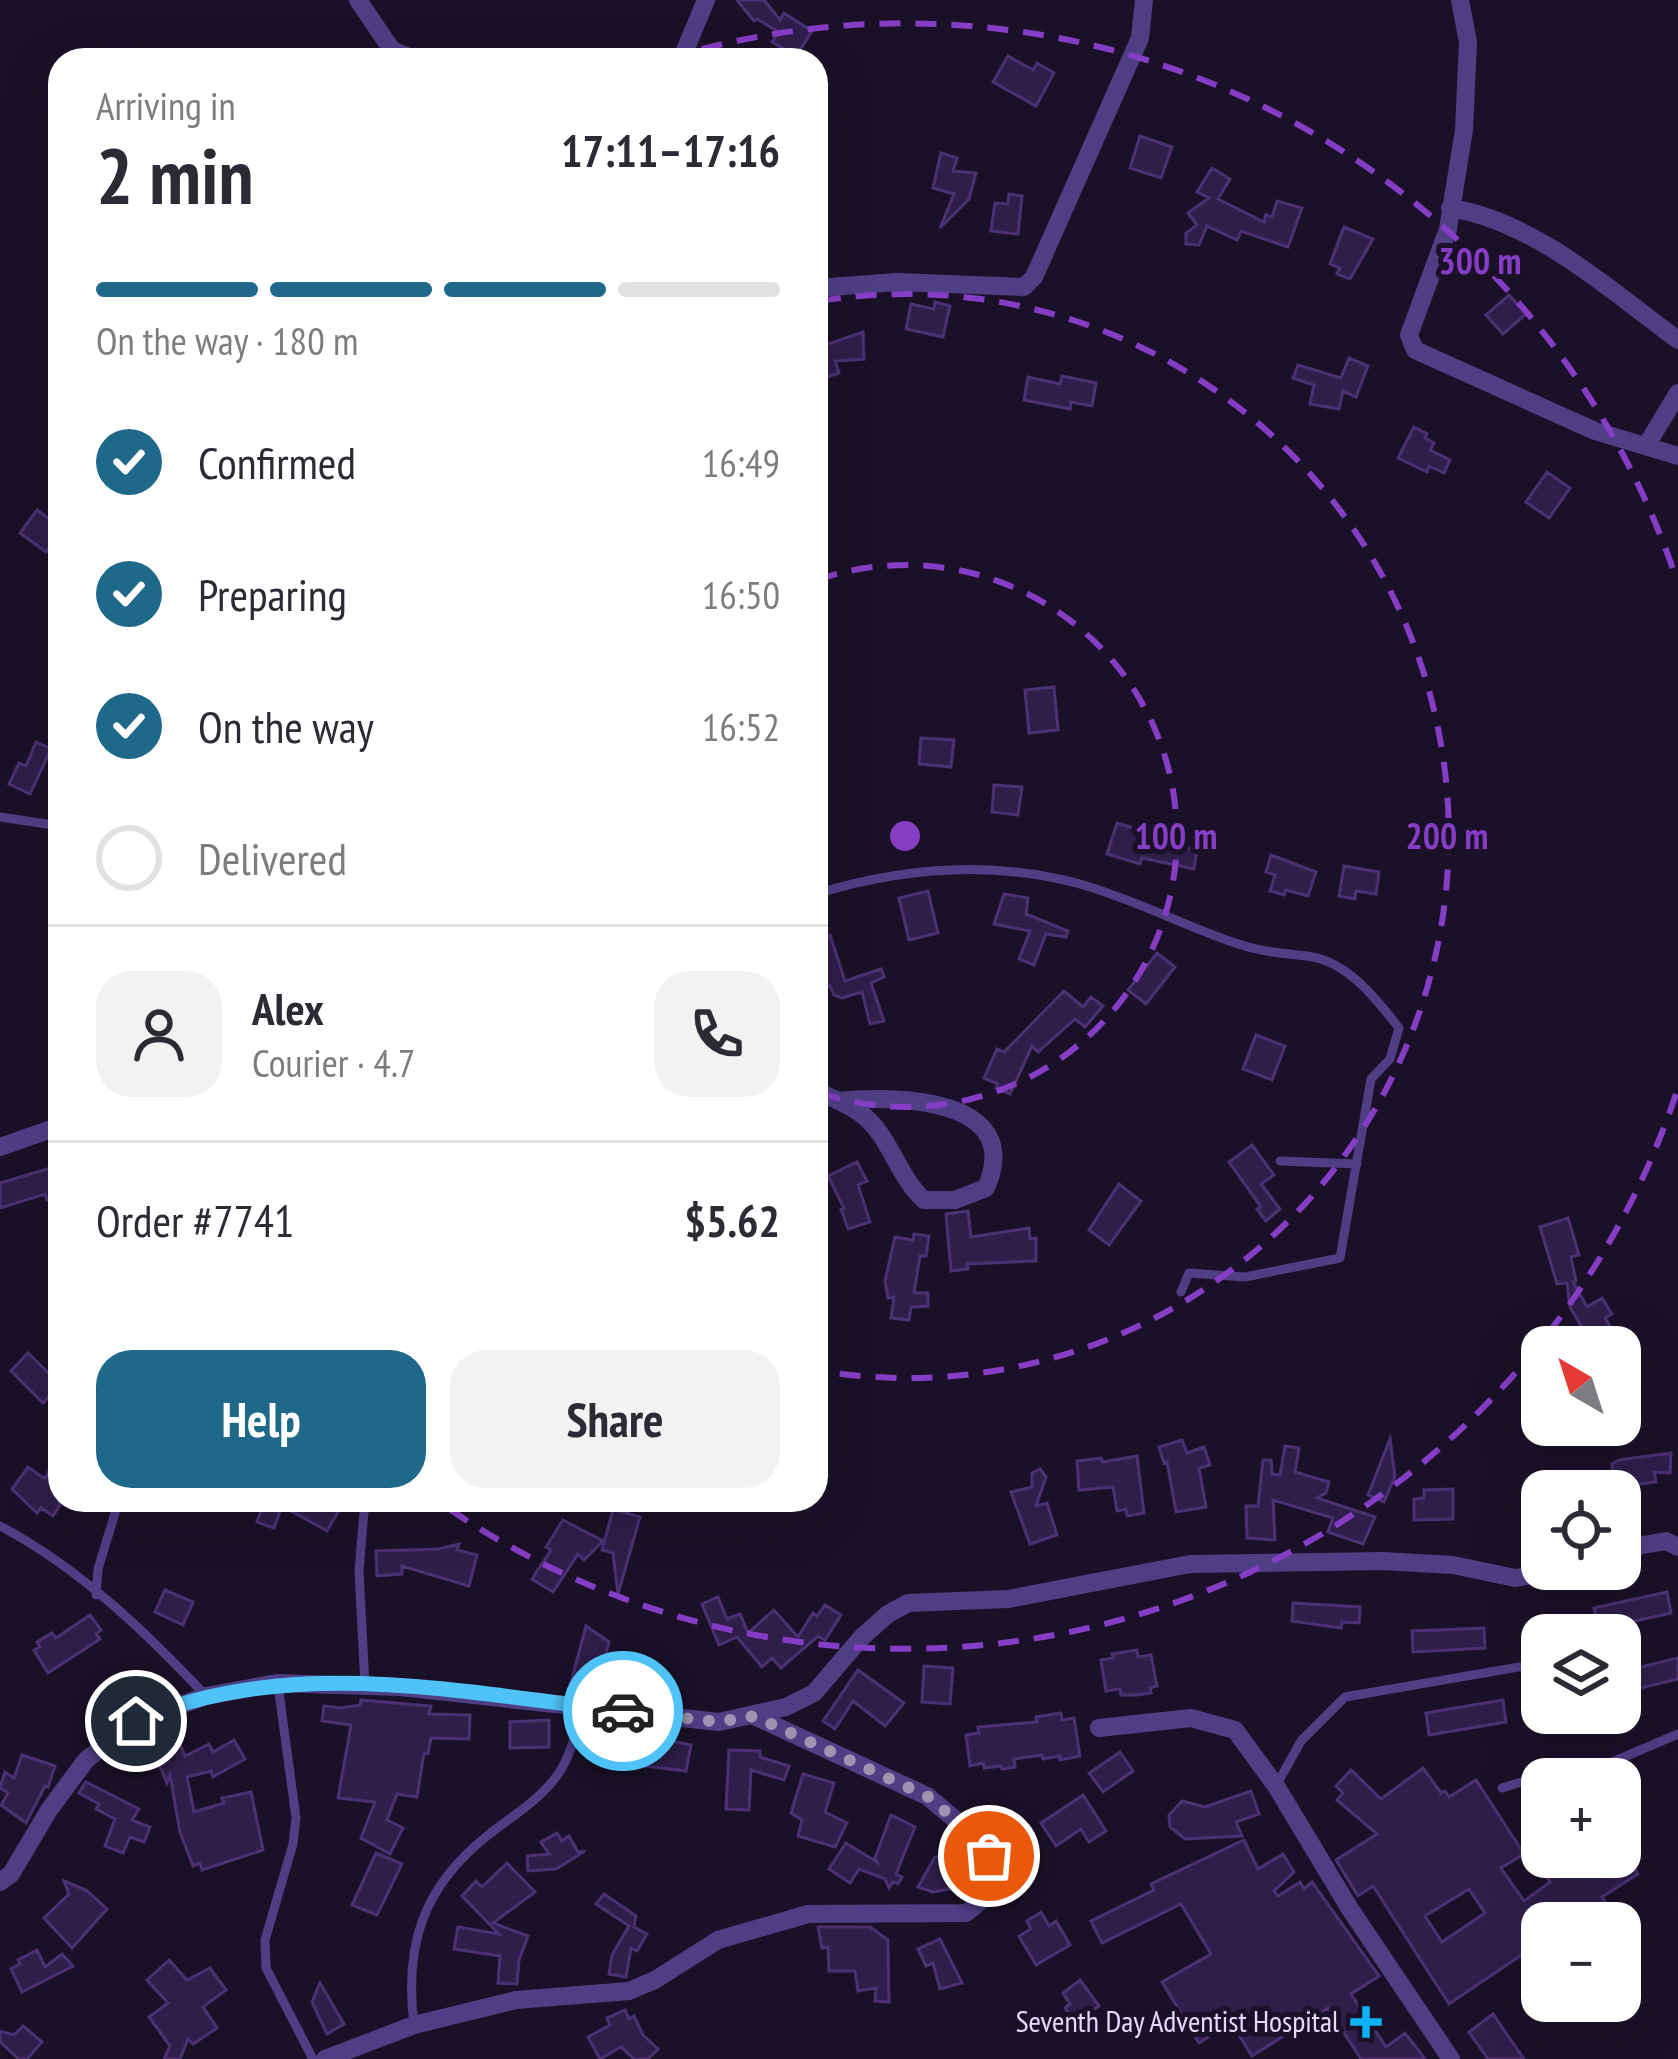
<!DOCTYPE html>
<meta charset="utf-8">
<style>
:root{--surface:#fff;--page:#f2f2f3;--text:#2b2b33;--muted:#7c7c81;--line:#e1e1e2;--accent:#1e688a}
body{margin:0;font-family:"PT Sans Narrow",sans-serif;background:var(--page);color:var(--text);height:100vh;display:flex;flex-direction:column;font-size:45px;white-space:nowrap}
*{box-sizing:border-box;margin:0}
p{font-size:39px;color:var(--muted)}
.icon{flex:none;width:66px;height:66px;fill:none;stroke:currentColor;stroke-width:2;stroke-linecap:round;stroke-linejoin:round}
.map{position:relative;flex:1;overflow:hidden}
.sheet{position:absolute;left:48px;top:48px;width:780px;height:1464px;display:flex;flex-direction:column;background:var(--surface);border-radius:36px;box-shadow:0 12px 48px #0002}
.sheet>*{flex:none}
.needle{width:78px;rotate:321deg}
.tools{position:absolute;left:1521px;top:1326px;display:grid;gap:24px}
.tools a{display:grid;place-items:center;width:120px;height:120px;border-radius:24px;background:var(--surface);box-shadow:0 12px 48px #0002;font-size:60px}
.pin{position:absolute;display:grid;place-items:center;width:102px;height:102px;color:#fff;margin:-51px;border:6px solid #fff;border-radius:50%;box-shadow:0 3px 12px #0007}
.courier{position:absolute;display:grid;place-items:center;width:120px;height:120px;margin:-60px;border:9px solid #4fc3f7;border-radius:50%;background:#fff;color:#222;box-shadow:0 3px 15px #0007}
.overview em{font-style:normal;font-weight:700}
.overview div{display:flex;flex-direction:column-reverse}
.overview{display:flex;align-items:center;justify-content:space-between;height:204px;padding:0 48px}
h1{font-size:78px;font-weight:700;line-height:90px}
.bar{display:grid;grid-template-columns:repeat(4,1fr);gap:18px 12px;align-content:center;height:144px;padding:0 48px}
.bar i{height:15px;border-radius:9px;background:var(--line)}
.bar .current{background:var(--accent)}
.bar p{grid-column:span 4}
.line{display:flex;align-items:center;gap:30px;padding:0 48px;border-top:3px solid var(--line)}
.line div{flex:1}
.round{display:grid;place-items:center;flex:none;width:126px;height:126px;border-radius:36px;background:var(--page)}
ol{padding:0 48px;list-style:none}
li{display:flex;align-items:center;gap:36px;height:132px}
li p{margin-inline-start:auto}
li .icon{padding:12px;border-radius:50%;background:var(--accent);color:#fff;stroke-width:4}
li:last-child{color:var(--muted)}
li i{width:66px;height:66px;border:6px solid var(--line);border-radius:50%}
.cta{display:flex;gap:24px;margin-top:auto;padding:24px 48px}
.cta a{flex:1;height:138px;border-radius:36px;background:var(--accent);color:#fff;font-size:48px;font-weight:700;line-height:138px;text-align:center}
.cta a+a{background:var(--page);color:var(--text)}
.map>svg:first-child{display:block}
.building{fill:#2f1e49;stroke:#4b3173;stroke-width:3;fill-rule:evenodd}
.lines{fill:none;stroke-linecap:round;stroke-linejoin:round}
.service{stroke:#4e3f85;stroke-width:9}
.minor{stroke:#4e3f85;stroke-width:18}
.done{stroke:#9e94b2;stroke-width:12;stroke-dasharray:0 21.6}
.route{stroke:#4fc3f7;stroke-width:15}
.ring{fill:none;stroke:#863dc5;stroke-width:6;stroke-dasharray:21 15}
.poi-dot{fill:#0fb3f5;stroke:#1a1128;stroke-width:4.5}
.labels{text-anchor:middle;stroke-width:10;stroke-linejoin:round;paint-order:stroke}
.poi-label{font-size:30px;fill:#e5dafd;stroke:#1a1128;text-anchor:end}
.centre{fill:#863dc5;stroke:#1a1128;stroke-width:6}
.ring-label{font-size:36px;text-anchor:middle;font-weight:bold;fill:#863dc5;stroke:#1a1128;stroke-width:10;stroke-linejoin:round;paint-order:stroke}
</style>
<div class="map">
<svg width="1678" height="2059" viewBox="0 0 1678 2059">
<rect width="100%" height="100%" fill="#1a1128"/>
<path class="building" d="M 737,0 L 764,0 L 780,20 L 784,13 L 812,31 L 796,56 L 772,42 L 779,32 L 757,19 L 754,21 Z
M 1008,56 L 1033,70 L 1037,63 L 1054,73 L 1036,106 L 993,82 Z
M 1140,136 L 1172,147 L 1161,178 L 1130,168 Z
M 941,153 L 957,158 L 953,171 L 976,173 L 969,199 L 940,228 L 954,194 L 933,188 Z
M 1212,168 L 1230,179 L 1218,199 L 1264,222 L 1266,215 L 1272,217 L 1277,201 L 1302,208 L 1288,247 L 1241,231 L 1237,240 L 1207,226 L 1199,245 L 1186,244 L 1186,233 L 1197,225 L 1188,213 L 1209,198 L 1197,192 Z
M 1009,194 L 1022,196 L 1018,234 L 991,231 L 995,203 L 1008,204 Z
M 1344,227 L 1373,239 L 1350,279 L 1337,274 L 1340,268 L 1330,264 Z
M 1509,295 L 1526,314 L 1503,334 L 1486,315 Z
M 935,302 L 950,306 L 943,337 L 906,329 L 911,304 L 934,309 Z
M 863,332 L 864,359 L 835,361 L 839,373 L 816,381 L 816,348 Z
M 1349,358 L 1368,366 L 1356,397 L 1343,391 L 1339,409 L 1310,404 L 1314,385 L 1293,378 L 1298,365 L 1341,378 Z
M 1062,376 L 1096,383 L 1092,406 L 1071,402 L 1070,409 L 1024,400 L 1028,377 L 1060,384 Z
M 1414,427 L 1427,434 L 1425,438 L 1434,443 L 1430,450 L 1450,460 L 1444,473 L 1429,466 L 1427,472 L 1398,458 Z
M 1547,472 L 1570,488 L 1549,518 L 1526,502 Z
M 37,510 L 60,527 L 60,533 L 46,552 L 20,533 Z
M 1054,687 L 1058,730 L 1029,733 L 1025,690 Z
M 921,738 L 954,740 L 951,767 L 919,764 Z
M 36,742 L 51,749 L 30,794 L 9,784 L 19,763 L 26,766 Z
M 994,785 L 1022,787 L 1018,815 L 992,812 Z
M 1117,823 L 1150,833 L 1148,837 L 1182,848 L 1197,848 L 1194,869 L 1142,858 L 1140,864 L 1107,854 Z
M 1271,855 L 1316,872 L 1308,896 L 1286,890 L 1284,895 L 1270,891 L 1275,875 L 1266,872 Z
M 1344,866 L 1379,872 L 1376,894 L 1356,891 L 1355,899 L 1339,896 Z
M 928,891 L 938,933 L 909,940 L 899,898 Z
M 1004,894 L 1028,898 L 1026,914 L 1068,931 L 1066,937 L 1046,934 L 1034,965 L 1019,959 L 1030,931 L 994,924 Z
M 830,935 L 845,981 L 881,969 L 884,977 L 871,983 L 884,1021 L 870,1024 L 862,992 L 842,998 L 834,995 L 830,986 L 816,990 L 816,939 Z
M 1157,953 L 1175,967 L 1146,1004 L 1128,990 Z
M 1064,991 L 1083,1007 L 1091,997 L 1103,1006 L 1085,1027 L 1075,1019 L 1038,1052 L 1032,1046 L 1010,1094 L 996,1088 L 998,1084 L 984,1078 L 997,1049 L 1004,1052 Z
M 1256,1035 L 1285,1046 L 1272,1080 L 1243,1069 Z
M 1252,1145 L 1274,1175 L 1261,1184 L 1280,1209 L 1266,1221 L 1257,1209 L 1261,1207 L 1229,1162 Z
M 857,1162 L 867,1181 L 858,1185 L 870,1222 L 848,1229 L 841,1209 L 844,1208 L 828,1176 Z
M 57,1166 L 60,1197 L 47,1200 L 45,1194 L 0,1208 L 0,1183 Z
M 1119,1184 L 1141,1201 L 1109,1245 L 1089,1230 Z
M 968,1211 L 971,1237 L 1029,1228 L 1030,1239 L 1036,1238 L 1036,1261 L 967,1264 L 968,1269 L 951,1271 L 946,1214 Z
M 1568,1218 L 1579,1255 L 1571,1257 L 1576,1281 L 1573,1282 L 1587,1307 L 1602,1298 L 1612,1314 L 1605,1318 L 1613,1331 L 1592,1344 L 1570,1307 L 1567,1283 L 1557,1284 L 1540,1227 Z
M 914,1234 L 929,1236 L 926,1256 L 920,1256 L 914,1293 L 928,1293 L 928,1306 L 911,1307 L 909,1320 L 891,1318 L 894,1297 L 888,1298 L 885,1281 L 895,1237 L 913,1240 Z
M 28,1353 L 60,1384 L 43,1403 L 11,1371 Z
M 1390,1439 L 1395,1476 L 1384,1502 L 1368,1495 Z
M 1182,1440 L 1187,1453 L 1204,1447 L 1210,1465 L 1199,1468 L 1206,1507 L 1176,1512 L 1167,1462 L 1164,1463 L 1159,1447 Z
M 1285,1446 L 1299,1448 L 1295,1472 L 1329,1482 L 1326,1493 L 1317,1498 L 1375,1517 L 1363,1544 L 1328,1532 L 1333,1518 L 1273,1500 L 1275,1540 L 1247,1538 L 1246,1506 L 1258,1506 L 1263,1460 L 1271,1460 L 1272,1474 L 1280,1475 Z
M 60,1449 L 60,1505 L 53,1516 L 41,1508 L 37,1513 L 12,1489 L 28,1467 L 45,1479 Z
M 1671,1453 L 1670,1473 L 1654,1472 L 1656,1482 L 1625,1486 L 1624,1482 L 1614,1483 L 1612,1464 L 1619,1460 Z
M 1137,1456 L 1144,1513 L 1127,1516 L 1126,1509 L 1117,1511 L 1113,1487 L 1079,1490 L 1077,1461 L 1101,1458 L 1103,1462 Z
M 1040,1469 L 1046,1477 L 1036,1506 L 1047,1503 L 1057,1535 L 1030,1544 L 1011,1492 L 1032,1487 L 1032,1473 Z
M 1453,1489 L 1453,1519 L 1414,1520 L 1414,1499 L 1424,1498 L 1424,1490 Z
M 265,1500 L 345,1500 L 327,1531 L 282,1506 L 274,1528 L 257,1522 Z
M 613,1509 L 640,1517 L 618,1594 L 613,1553 L 602,1550 Z
M 563,1520 L 603,1541 L 584,1560 L 578,1554 L 553,1592 L 532,1579 L 551,1550 L 546,1547 Z
M 459,1544 L 457,1550 L 477,1555 L 469,1586 L 402,1566 L 402,1574 L 377,1576 L 376,1551 L 438,1549 Z
M 165,1590 L 193,1602 L 183,1625 L 155,1612 Z
M 1667,1592 L 1671,1613 L 1599,1629 L 1594,1608 Z
M 718,1597 L 727,1619 L 740,1614 L 748,1633 L 774,1610 L 798,1637 L 813,1613 L 817,1616 L 825,1605 L 841,1615 L 825,1640 L 818,1636 L 781,1668 L 772,1658 L 762,1667 L 737,1637 L 719,1645 L 702,1604 Z
M 1293,1603 L 1360,1607 L 1359,1623 L 1342,1622 L 1341,1628 L 1292,1621 Z
M 90,1615 L 101,1630 L 96,1634 L 100,1639 L 48,1673 L 34,1650 L 40,1647 L 37,1642 L 52,1633 L 56,1638 Z
M 586,1626 L 609,1642 L 597,1689 L 571,1682 Z
M 1484,1628 L 1485,1648 L 1413,1652 L 1412,1631 Z
M 1137,1650 L 1138,1657 L 1151,1655 L 1157,1686 L 1150,1688 L 1151,1693 L 1137,1695 L 1121,1695 L 1120,1689 L 1106,1691 L 1101,1660 L 1113,1658 L 1112,1654 Z
M 1678,1658 L 1678,1679 L 1620,1693 L 1620,1672 Z
M 924,1666 L 953,1668 L 950,1704 L 922,1702 Z
M 858,1670 L 904,1703 L 885,1726 L 853,1701 L 835,1729 L 823,1721 Z
M 361,1700 L 431,1706 L 429,1714 L 470,1715 L 469,1739 L 431,1738 L 428,1754 L 424,1753 L 417,1797 L 397,1794 L 387,1820 L 403,1828 L 390,1854 L 361,1838 L 375,1802 L 338,1798 L 351,1725 L 322,1721 L 324,1706 L 341,1708 L 360,1705 Z
M 1503,1700 L 1506,1722 L 1429,1735 L 1426,1713 Z
M 1061,1713 L 1062,1720 L 1074,1718 L 1080,1756 L 1060,1760 L 1060,1756 L 1043,1759 L 1042,1755 L 1014,1759 L 1015,1767 L 1002,1769 L 1001,1766 L 984,1768 L 983,1763 L 970,1766 L 966,1735 L 979,1733 L 978,1727 L 1037,1722 L 1036,1717 Z
M 549,1720 L 549,1747 L 510,1748 L 510,1722 Z
M 597,1726 L 691,1745 L 686,1771 L 620,1763 L 621,1757 L 593,1754 Z
M 173,1727 L 185,1756 L 209,1744 L 213,1752 L 234,1740 L 245,1759 L 213,1777 L 211,1771 L 187,1777 L 194,1812 L 224,1803 L 222,1798 L 251,1792 L 263,1850 L 202,1870 L 200,1863 L 193,1866 L 180,1832 L 170,1775 L 167,1783 L 149,1741 Z
M 729,1750 L 760,1751 L 760,1757 L 789,1766 L 784,1780 L 751,1770 L 749,1810 L 726,1809 Z
M 1120,1752 L 1133,1771 L 1103,1792 L 1089,1773 Z
M 22,1755 L 55,1766 L 48,1787 L 45,1786 L 26,1823 L 1,1805 L 8,1793 L 0,1788 L 5,1772 L 14,1778 Z
M 1423,1768 L 1441,1793 L 1445,1791 L 1449,1797 L 1476,1780 L 1524,1854 L 1501,1868 L 1524,1901 L 1550,1882 L 1540,1868 L 1556,1857 L 1627,1857 L 1638,1874 L 1602,1897 L 1609,1908 L 1599,1915 L 1604,1923 L 1542,1923 L 1542,1941 L 1449,2004 L 1373,1886 L 1358,1896 L 1336,1860 L 1377,1834 L 1337,1800 L 1343,1793 L 1336,1786 L 1351,1770 L 1381,1799 ZM 1469,1889 L 1485,1913 L 1442,1942 L 1425,1916 Z
M 803,1774 L 834,1783 L 825,1812 L 847,1823 L 835,1847 L 798,1836 L 802,1820 L 791,1813 Z
M 86,1782 L 139,1809 L 132,1820 L 150,1827 L 144,1842 L 130,1837 L 123,1853 L 105,1846 L 115,1819 L 96,1809 L 99,1804 L 79,1793 Z
M 1251,1791 L 1259,1814 L 1236,1822 L 1242,1836 L 1185,1839 L 1170,1827 L 1169,1815 L 1182,1801 L 1205,1807 Z
M 1083,1795 L 1106,1831 L 1089,1842 L 1081,1829 L 1056,1846 L 1041,1823 Z
M 891,1815 L 915,1827 L 896,1874 L 902,1877 L 898,1884 L 893,1882 L 889,1888 L 885,1879 L 859,1869 L 850,1883 L 829,1869 L 846,1843 L 877,1862 L 875,1858 Z
M 557,1833 L 562,1841 L 569,1836 L 578,1852 L 585,1851 L 556,1869 L 528,1871 L 527,1856 L 549,1854 L 541,1842 Z
M 1244,1840 L 1258,1869 L 1283,1854 L 1294,1872 L 1274,1891 L 1278,1896 L 1300,1882 L 1304,1889 L 1312,1882 L 1379,1976 L 1351,1994 L 1386,2047 L 1405,2033 L 1425,2059 L 1361,2059 L 1328,2008 L 1252,2056 L 1231,2022 L 1199,2043 L 1162,1982 L 1211,1954 L 1181,1904 L 1102,1943 L 1091,1921 L 1154,1890 L 1151,1884 Z
M 968,1852 L 977,1863 L 980,1878 L 972,1879 L 973,1885 L 933,1892 L 918,1887 L 935,1857 Z
M 376,1853 L 402,1864 L 377,1915 L 352,1905 Z
M 507,1863 L 535,1892 L 493,1923 L 528,1936 L 519,1960 L 517,1984 L 498,1983 L 500,1956 L 454,1949 L 458,1927 L 499,1934 L 462,1896 L 476,1881 L 482,1887 Z
M 64,1881 L 86,1890 L 107,1909 L 72,1948 L 44,1918 L 69,1894 Z
M 604,1894 L 636,1916 L 634,1927 L 647,1934 L 637,1951 L 631,1948 L 626,1977 L 609,1974 L 612,1955 L 629,1926 L 596,1904 Z
M 1041,1912 L 1049,1926 L 1056,1921 L 1070,1945 L 1036,1965 L 1019,1936 L 1031,1929 L 1027,1921 Z
M 818,1927 L 870,1927 L 888,1940 L 889,2002 L 875,2001 L 876,1988 L 858,1991 L 855,1971 L 829,1971 L 828,1947 L 822,1948 Z
M 940,1939 L 962,1983 L 940,1989 L 933,1963 L 926,1966 L 918,1949 Z
M 37,1950 L 45,1967 L 62,1954 L 73,1966 L 22,1992 L 11,1969 L 20,1964 L 18,1960 Z
M 169,1960 L 187,1980 L 210,1968 L 226,1990 L 203,2007 L 217,2028 L 193,2044 L 188,2039 L 180,2059 L 164,2059 L 170,2046 L 149,2017 L 168,2003 L 147,1980 Z
M 1080,1980 L 1099,2006 L 1076,2022 L 1065,2008 L 1070,2004 L 1063,1993 Z
M 320,1983 L 344,2024 L 327,2034 L 312,2002 Z
M 625,2010 L 629,2019 L 634,2016 L 643,2035 L 658,2049 L 648,2059 L 634,2059 L 621,2047 L 600,2059 L 588,2037 L 610,2025 L 607,2018 Z
M 1493,2014 L 1506,2033 L 1524,2059 L 1488,2059 L 1469,2032 Z
M 23,2026 L 42,2042 L 27,2059 L 19,2059 L 0,2042 L 0,2031 L 14,2035 Z"/>
<g class="lines">
<path class="service" d="M 0,817 L 60,826
M 816,894 C 904,867 991,860 1080,884 C 1133,899 1183,925 1235,943 C 1261,952 1281,953 1307,956 C 1348,961 1376,999 1399,1028 L 1390,1059 L 1371,1079 L 1340,1258 L 1245,1277 L 1189,1273 L 1181,1292
M 1280,1161 L 1357,1164
M 0,1526 C 78,1567 145,1631 206,1696
M 96,1595 L 98,1569 L 119,1500
M 278,1685 L 296,1818 L 293,1844 L 265,1940 L 266,1968 L 313,2059
M 365,1686 L 359,1571 L 365,1500
M 1276,1786 L 1301,1741 L 1345,1697 L 1542,1663
M 1502,1788 L 1531,1779 L 1591,1771 L 1678,1734
M 414,2025 C 404,1945 423,1887 487,1836 C 513,1815 544,1798 562,1768 C 573,1749 577,1727 583,1707"/>
<path class="minor" d="M 358,0 L 392,50 L 416,60
M 1460,0 L 1468,42 L 1464,130 L 1448,229 L 1409,335 L 1415,350 L 1595,431 L 1678,456
M 681,60 L 706,0
M 1450,208 C 1535,221 1611,291 1678,340
M 816,288 L 897,282 L 1024,287 L 1034,277 L 1140,38 L 1144,0
M 1646,446 L 1678,393
M 816,1091 C 831,1097 847,1104 860,1113 C 890,1134 897,1176 924,1200 L 955,1200 L 986,1188 C 1026,1097 895,1095 838,1101
M 0,1147 L 60,1126
M 1620,1549 L 1666,1541 L 1678,1547
M 1099,1728 L 1191,1718 L 1235,1730 L 1276,1786 L 1350,1909 L 1451,2059
M 0,1882 L 11,1874 L 49,1810 L 86,1760 L 136,1721 L 206,1696 L 277,1683 L 400,1687 L 719,1722 L 786,1707 L 814,1693 L 862,1637 L 888,1614 L 908,1603 L 1008,1599 L 1190,1564 L 1383,1561 L 1453,1565 L 1515,1578 L 1565,1569
M 325,2059 L 414,2025 L 516,2000 L 629,1991 L 655,1980 L 718,1940 L 808,1914 L 966,1913 L 991,1893 L 996,1877 L 989,1856 L 969,1831 L 927,1796 L 754,1716"/>
</g>
<g class="lines">
<path class="done" d="M 623,1711 L 719,1722 L 754,1716 L 927,1796 L 969,1831 L 989,1856"/>
<path class="route" d="M 136,1721 C 288,1654 464,1693 623,1711"/>
</g>
<g class="ring">
<path d="M817 580A271 271 0 1 1 817 1092"/>
<path d="M820 301A542 542 0 1 1 820 1371"/>
<path d="M1676 1094A813 813 0 0 1 439 1502M667 59A813 813 0 0 1 1676 578"/>
</g>
<path class="poi-dot" d="M1360 2004h12v12h12v12h-12v12h-12v-12h-12v-12h12z"/>
<g class="labels">
<g class="poi-label">
<text x="1339" y="2032">Seventh Day Adventist Hospital</text>
</g>
</g>
<circle cx="905" cy="836" r="18" class="centre"/>
<g class="ring-label">
<text x="1480" y="274">300 m</text>
<text x="1176" y="849">100 m</text>
<text x="1447" y="849">200 m</text>
</g>
</svg>
<div class="tools">
<a><svg class="needle" viewBox="-14 -14 28 28"><path d="M0-13l5 13h-10z" fill="#e53935"/><path d="M0 13l5-13h-10z" fill="#7c7c81"/></svg></a>
<a><svg class="icon" aria-label="locate" viewBox="0 0 24 24"><circle cx="12" cy="12" r="6"/><path d="M12 2v4M12 18v4M2 12h4M18 12h4"/></svg></a>
<a><svg class="icon" aria-label="layers" viewBox="0 0 24 24"><path d="M12 4l9 5-9 5-9-5zM3 14l9 5 9-5"/></svg></a>
<a>+</a>
<a>−</a>
</div>
<div class="pin" style="left:989px;top:1856px;background:#ea580c"><svg class="icon" aria-label="bag" viewBox="0 0 24 24"><path d="M5 8h14l-1 12H6zM9 8a3 3 0 0 1 6 0"/></svg></div>
<div class="pin" style="left:136px;top:1721px;background:#1f2937"><svg class="icon" aria-label="home" viewBox="0 0 24 24"><path d="M3 11l9-7 9 7M6 9v11h12V9"/></svg></div>
<div class="courier" style="left:623px;top:1711px"><svg class="icon" aria-label="car" viewBox="0 0 24 24"><path d="M5 17H2v-5l4-1 3-4h7l3 4 3 1v5h-3M9 17h6M6 11h13"/><circle cx="7" cy="17" r="2"/><circle cx="17" cy="17" r="2"/></svg></div>
<section class="sheet">
<div class="overview"><div><h1>2 min</h1><p>Arriving in</p></div><em>17:11–17:16</em></div>
<div class="bar"><i class="current"></i><i class="current"></i><i class="current"></i><i></i><p>On the way · 180 m</p></div>
<ol>
<li><svg class="icon" aria-label="check" viewBox="0 0 24 24"><path d="M5 12l5 5 9-10"/></svg>Confirmed<p>16:49</p></li>
<li><svg class="icon" aria-label="check" viewBox="0 0 24 24"><path d="M5 12l5 5 9-10"/></svg>Preparing<p>16:50</p></li>
<li><svg class="icon" aria-label="check" viewBox="0 0 24 24"><path d="M5 12l5 5 9-10"/></svg>On the way<p>16:52</p></li>
<li><i></i>Delivered</li>
</ol>
<div class="line" style="height:216px"><a class="round"><svg class="icon" aria-label="person" viewBox="0 0 24 24"><circle cx="12" cy="8" r="4"/><path d="M4 21q1-7 8-7t8 7"/></svg></a><div><b>Alex</b><p>Courier · 4.7</p></div><a class="round"><svg class="icon" aria-label="phone" viewBox="0 0 24 24"><path d="M5 4h4l2 5-3 2q2 4 5 5l2-3 5 2v4C11 20 4 13 5 4z"/></svg></a></div>
<div class="line" style="height:156px"><div>Order #7741</div><b>$5.62</b></div>
<div class="cta"><a>Help</a><a>Share</a></div>
</section>
</div>
